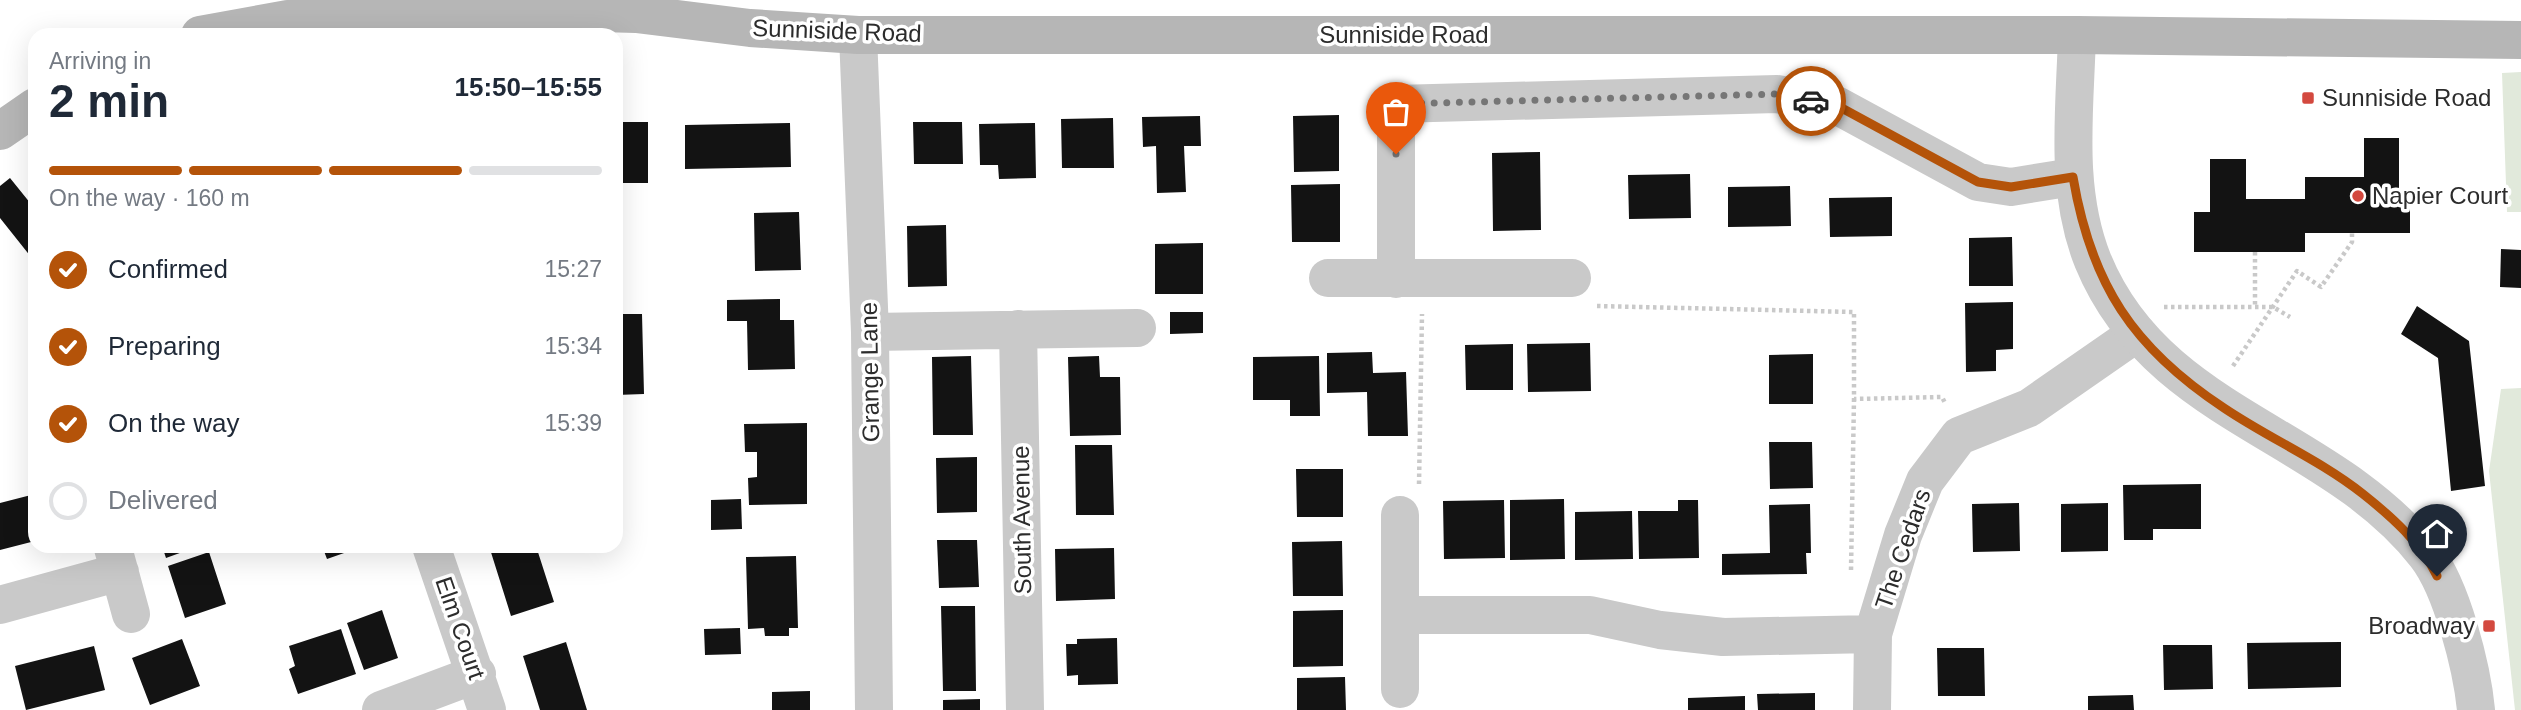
<!DOCTYPE html>
<meta charset="utf-8">
<style>
:root{--surface:#fff;--page:#f2f2f3;--text:#1f2937;--muted:#747a83;--line:#e0e1e3;--accent:#b45309}
body{margin:0;font-family:Arial,sans-serif;background:var(--page);color:var(--text);height:100vh;display:flex;flex-direction:column;font-size:26px;white-space:nowrap}
*{box-sizing:border-box;margin:0}
p{font-size:23px;color:var(--muted)}
.icon{flex:none;width:38px;height:38px;fill:none;stroke:currentColor;stroke-width:2;stroke-linecap:round;stroke-linejoin:round}
.map{position:relative;flex:1;overflow:hidden}
.panel{position:absolute;left:28px;top:28px;width:595px;height:525px;display:flex;flex-direction:column;background:var(--surface);border-radius:21px;box-shadow:0 7px 28px #0002}
.panel>*{flex:none}
.pin{position:absolute;display:grid;place-items:center;width:60px;height:60px;color:#fff;margin:-72px -30px;border-radius:50% 50% 50% 0;rotate:-45deg;box-shadow:0 0 7px #0007}
.pin .icon{rotate:45deg}
.courier{position:absolute;display:grid;place-items:center;width:70px;height:70px;margin:-35px;border:5px solid #b45309;border-radius:50%;background:#fff;color:#222;box-shadow:0 2px 9px #0007}
.head em{font-style:normal;font-weight:700}
.head div{display:flex;flex-direction:column-reverse}
.head{display:flex;align-items:center;justify-content:space-between;height:119px;padding:0 21px}
h1{font-size:46px;font-weight:700;line-height:52px}
.bar{display:grid;grid-template-columns:repeat(4,1fr);gap:10px 7px;align-content:center;height:84px;padding:0 21px}
.bar i{height:9px;border-radius:5px;background:var(--line)}
.bar .current{background:var(--accent)}
.bar p{grid-column:span 4}
ol{padding:0 21px;list-style:none}
li{display:flex;align-items:center;gap:21px;height:77px}
li p{margin-inline-start:auto}
li .icon{padding:7px;border-radius:50%;background:var(--accent);color:#fff;stroke-width:4}
li:last-child{color:var(--muted)}
li i{width:38px;height:38px;border:4px solid var(--line);border-radius:50%}
.map>svg:first-child{display:block}
.green{fill:#e1e9db}
.building{fill:#131313}
.lines{fill:none;stroke-linecap:round;stroke-linejoin:round}
.path{stroke:#c9c9c9;stroke-width:4.5;stroke-dasharray:3.5 3.5;stroke-linecap:butt}
.minor{stroke:#c9c9c9;stroke-width:38}
.tertiary{stroke:#c9c9c9;stroke-width:38}
.secondary{stroke:#b6b6b6;stroke-width:38}
.done{stroke:#767676;stroke-width:7;stroke-dasharray:0 12.6}
.route{stroke:#b45309;stroke-width:9}
.poi-dot{fill:#d3493f;stroke:#fff;stroke-width:2.5}
.labels{text-anchor:middle;stroke-width:7;stroke-linejoin:round;paint-order:stroke}
.street-label{font-size:24px;fill:#2c2c2c;stroke:#fff}
.poi-label{font-size:24px;fill:#2c2c2c;stroke:#fff;text-anchor:start}
</style>
<div class="map">
<svg width="2521" height="710" viewBox="0 0 2521 710">
<rect width="100%" height="100%" fill="#fff"/>
<path class="green" d="M 2521,72 L 2521,212 L 2507,212 L 2502,73 Z
M 2521,388 L 2521,710 L 2515,710 L 2489,471 L 2501,389 Z"/>
<path class="building" d="M 1339,115 L 1339,171 L 1294,172 L 1293,116 Z
M 1200,116 L 1201,146 L 1184,146 L 1186,192 L 1157,193 L 1156,146 L 1143,147 L 1142,117 Z
M 1113,118 L 1114,168 L 1062,168 L 1061,119 Z
M 616,122 L 648,122 L 648,183 L 616,183 Z
M 913,122 L 962,122 L 963,164 L 914,164 Z
M 790,123 L 791,167 L 685,169 L 685,125 Z
M 1035,123 L 1036,178 L 999,179 L 998,165 L 980,165 L 979,124 Z
M 2364,138 L 2399,138 L 2399,193 L 2410,193 L 2410,233 L 2305,233 L 2305,252 L 2194,252 L 2194,212 L 2210,212 L 2210,159 L 2246,159 L 2246,199 L 2305,199 L 2305,177 L 2364,177 Z
M 1540,152 L 1541,230 L 1493,231 L 1492,153 Z
M 1690,174 L 1691,218 L 1629,219 L 1628,175 Z
M 10,178 L 35,209 L 35,262 L 0,218 L 0,186 Z
M 1340,184 L 1340,242 L 1292,242 L 1291,185 Z
M 1790,186 L 1791,226 L 1728,227 L 1728,187 Z
M 1892,197 L 1892,236 L 1830,237 L 1829,198 Z
M 799,212 L 801,270 L 755,271 L 754,213 Z
M 946,225 L 947,286 L 908,287 L 907,226 Z
M 2012,237 L 2013,286 L 1969,286 L 1969,238 Z
M 1203,243 L 1203,294 L 1155,294 L 1155,244 Z
M 2501,249 L 2521,250 L 2521,288 L 2500,287 Z
M 780,299 L 780,320 L 794,320 L 795,369 L 748,370 L 747,321 L 727,321 L 727,300 Z
M 2013,302 L 2013,349 L 1996,350 L 1996,371 L 1966,372 L 1965,303 Z
M 2417,306 L 2469,341 L 2485,486 L 2451,491 L 2438,358 L 2401,334 Z
M 1170,312 L 1203,312 L 1203,333 L 1170,334 Z
M 616,314 L 642,314 L 644,394 L 616,395 Z
M 1590,343 L 1591,391 L 1528,392 L 1527,344 Z
M 1513,344 L 1513,390 L 1466,390 L 1465,345 Z
M 1372,352 L 1373,373 L 1406,372 L 1408,436 L 1368,436 L 1367,392 L 1327,393 L 1327,353 Z
M 1813,354 L 1813,404 L 1769,404 L 1769,355 Z
M 971,356 L 973,435 L 933,435 L 932,357 Z
M 1099,356 L 1100,377 L 1120,377 L 1121,435 L 1070,436 L 1068,357 Z
M 1319,356 L 1320,416 L 1290,416 L 1290,400 L 1253,400 L 1253,357 Z
M 807,423 L 807,504 L 749,505 L 748,478 L 757,477 L 757,452 L 745,452 L 744,424 Z
M 1769,442 L 1812,442 L 1813,488 L 1770,489 Z
M 1075,445 L 1112,445 L 1114,515 L 1076,515 Z
M 977,457 L 977,512 L 937,513 L 936,458 Z
M 1296,469 L 1343,469 L 1343,517 L 1297,517 Z
M 2201,484 L 2201,529 L 2153,529 L 2153,540 L 2124,540 L 2123,485 Z
M 35,494 L 35,541 L 0,550 L 0,503 Z
M 741,499 L 742,529 L 711,530 L 711,500 Z
M 1564,499 L 1565,559 L 1510,560 L 1510,500 Z
M 1504,500 L 1505,558 L 1444,559 L 1443,501 Z
M 1678,500 L 1698,500 L 1699,558 L 1639,559 L 1638,511 L 1678,511 Z
M 2019,503 L 2020,551 L 1973,552 L 1972,504 Z
M 2108,503 L 2108,551 L 2061,552 L 2061,504 Z
M 1810,504 L 1811,553 L 1806,553 L 1807,574 L 1722,575 L 1722,554 L 1770,553 L 1769,505 Z
M 1632,511 L 1633,559 L 1575,560 L 1575,512 Z
M 937,540 L 977,540 L 979,587 L 939,588 Z
M 1342,541 L 1343,596 L 1293,596 L 1292,542 Z
M 162,546 L 199,546 L 166,558 Z
M 322,546 L 364,546 L 327,559 Z
M 489,546 L 536,546 L 554,602 L 511,616 Z
M 1114,548 L 1115,599 L 1056,601 L 1055,549 Z
M 209,552 L 226,604 L 185,618 L 168,566 Z
M 796,556 L 798,628 L 789,628 L 789,636 L 765,636 L 764,628 L 748,629 L 746,557 Z
M 941,606 L 975,606 L 976,691 L 943,691 Z
M 382,610 L 398,658 L 364,670 L 347,623 Z
M 1343,610 L 1343,666 L 1293,667 L 1293,611 Z
M 740,628 L 741,654 L 705,655 L 704,629 Z
M 341,629 L 356,674 L 298,694 L 289,669 L 295,666 L 289,646 Z
M 1117,638 L 1118,684 L 1078,685 L 1078,675 L 1067,676 L 1066,644 L 1077,644 L 1077,639 Z
M 182,639 L 200,686 L 150,705 L 132,658 Z
M 566,642 L 587,710 L 540,710 L 523,656 Z
M 2341,642 L 2341,687 L 2248,689 L 2247,643 Z
M 2163,645 L 2212,645 L 2213,689 L 2164,690 Z
M 94,646 L 105,690 L 26,710 L 15,666 Z
M 1937,648 L 1984,648 L 1985,696 L 1938,696 Z
M 1345,677 L 1346,710 L 1297,710 L 1297,678 Z
M 810,691 L 810,710 L 772,710 L 772,692 Z
M 1815,693 L 1815,710 L 1758,710 L 1757,694 Z
M 2133,695 L 2134,710 L 2088,710 L 2088,696 Z
M 1745,696 L 1745,710 L 1688,710 L 1688,698 Z
M 980,699 L 980,710 L 943,710 L 943,700 Z"/>
<g class="lines">
<path class="path" d="M 2255,252 L 2255,307
M 1597,306 L 1854,312 L 1854,399 L 1942,397 L 1945,403
M 2164,307 L 2273,307 L 2290,317
M 2233,366 L 2297,271 L 2321,287 L 2352,242 L 2352,233
M 1419,484 L 1422,314
M 1851,570 L 1854,399"/>
<path class="minor" d="M 858,35 L 870,332 L 874,710
M 1328,278 L 1572,278
M 1396,279 L 1396,104 L 1777,94 L 1838,106 L 1978,182 L 2011,187 L 2073,177
M 1018,329 L 1025,710
M 870,332 L 1137,328
M 1400,515 L 1400,689
M 431,546 L 487,710
M 113,548 L 131,614
M 0,605 L 120,572
M 1400,615 L 1590,615 L 1660,630 L 1723,637 L 1873,634
M 381,710 L 477,674
M 1872,710 L 1873,634 L 1903,535 L 1925,481 L 1959,436 L 2029,408 L 2137,333"/>
<path class="tertiary" d="M 2077,35 C 2075,110 2064,189 2093,261 C 2157,417 2330,432 2426,555 C 2452,588 2472,668 2476,710"/>
<path class="secondary" d="M 200,35 L 288,19 L 469,9 L 636,14 L 750,28 L 858,35 L 2077,35 L 2521,40
M 0,131 L 35,107"/>
</g>
<g class="lines">
<path class="done" d="M 1396,154 L 1396,104 L 1777,94 L 1811,101"/>
<path class="route" d="M 1811,101 L 1838,106 L 1978,182 L 2011,187 L 2073,177 C 2091,284 2133,348 2224,408 C 2270,439 2320,460 2363,494 C 2392,517 2421,543 2437,576"/>
</g>
<g class="poi-dot">
<rect x="2301" y="91" width="14" height="14" rx="3.5"/>
<circle cx="2358" cy="196" r="7"/>
<rect x="2482" y="619" width="14" height="14" rx="3.5"/>
</g>
<g class="labels">
<g class="street-label">
<text transform="translate(837 31) rotate(2)" y="8">Sunniside Road</text>
<text x="1404" y="43">Sunniside Road</text>
<text transform="translate(870 372) rotate(-91)" y="8">Grange Lane</text>
<text transform="translate(1022 520) rotate(-91)" y="8">South Avenue</text>
<text transform="translate(1903 549) rotate(-71)" y="8">The Cedars</text>
<text transform="translate(460 628) rotate(71)" y="8">Elm Court</text>
</g>
<g class="poi-label">
<text x="2322" y="106">Sunniside Road</text>
<text x="2372" y="204">Napier Court</text>
<text x="2475" y="634" text-anchor="end">Broadway</text>
</g>
</g>
</svg>
<div class="pin" style="left:1396px;top:154px;background:#ea580c"><svg class="icon" aria-label="bag" viewBox="0 0 24 24"><path d="M5 8h14l-1 12H6zM9 8a3 3 0 0 1 6 0"/></svg></div>
<div class="pin" style="left:2437px;top:576px;background:#1f2937"><svg class="icon" aria-label="home" viewBox="0 0 24 24"><path d="M3 11l9-7 9 7M6 9v11h12V9"/></svg></div>
<div class="courier" style="left:1811px;top:101px"><svg class="icon" aria-label="car" viewBox="0 0 24 24"><path d="M5 17H2v-5l4-1 3-4h7l3 4 3 1v5h-3M9 17h6M6 11h13"/><circle cx="7" cy="17" r="2"/><circle cx="17" cy="17" r="2"/></svg></div>
<section class="panel">
<div class="head"><div><h1>2 min</h1><p>Arriving in</p></div><em>15:50–15:55</em></div>
<div class="bar"><i class="current"></i><i class="current"></i><i class="current"></i><i></i><p>On the way · 160 m</p></div>
<ol>
<li><svg class="icon" aria-label="check" viewBox="0 0 24 24"><path d="M5 12l5 5 9-10"/></svg>Confirmed<p>15:27</p></li>
<li><svg class="icon" aria-label="check" viewBox="0 0 24 24"><path d="M5 12l5 5 9-10"/></svg>Preparing<p>15:34</p></li>
<li><svg class="icon" aria-label="check" viewBox="0 0 24 24"><path d="M5 12l5 5 9-10"/></svg>On the way<p>15:39</p></li>
<li><i></i>Delivered</li>
</ol>
</section>
</div>
